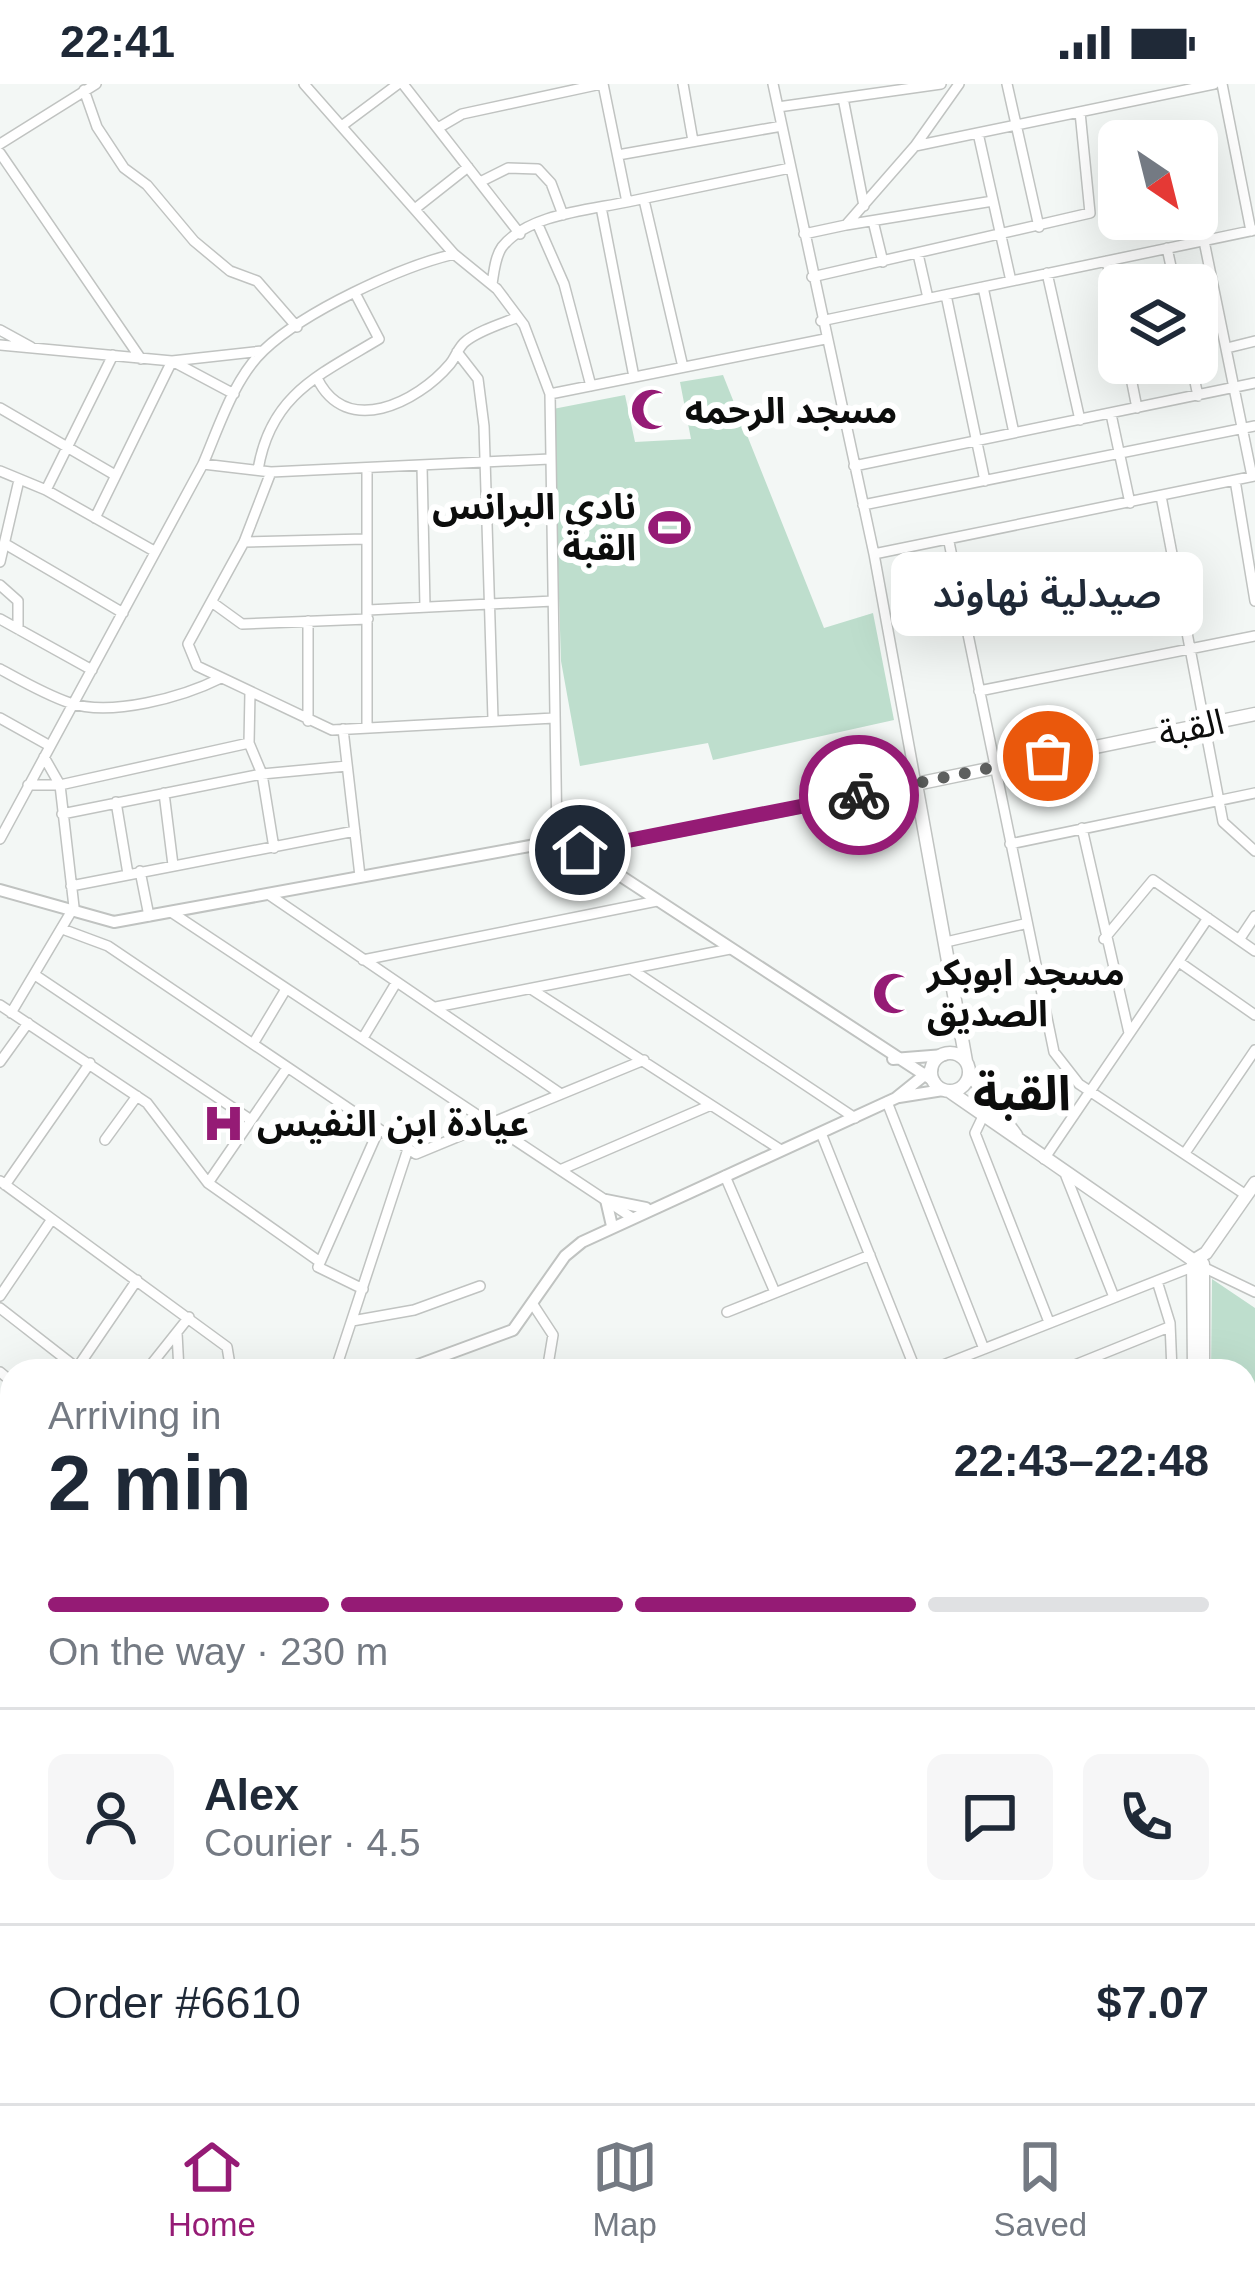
<!DOCTYPE html>
<meta charset="utf-8">
<style>
:root{--surface:#fff;--page:#f6f6f7;--text:#1f2937;--muted:#747a83;--line:#e0e1e3;--accent:#951b75}
body{margin:0;font-family:Arial,"Noto Sans Arabic",sans-serif;background:var(--page);color:var(--text);height:100vh;display:flex;flex-direction:column;font-size:45px;white-space:nowrap}
*{box-sizing:border-box;margin:0}
p{font-size:39px;color:var(--muted)}
.icon{flex:none;width:66px;height:66px;fill:none;stroke:currentColor;stroke-width:2;stroke-linecap:round;stroke-linejoin:round}
.map{position:relative;flex:1;overflow:hidden}
.panel{position:absolute;left:0px;top:1275px;width:1257px;height:744px;display:flex;flex-direction:column;background:var(--surface);border-radius:36px 36px 0 0;box-shadow:0 12px 48px #0002}
.panel>*{flex:none}
.needle{width:78px;rotate:145deg}
.tools{position:absolute;left:1098px;top:36px;display:grid;gap:24px}
.tools a{display:grid;place-items:center;width:120px;height:120px;border-radius:18px;background:var(--surface);box-shadow:0 12px 48px #0002;font-size:60px}
.pin{position:absolute;display:grid;place-items:center;width:102px;height:102px;color:#fff;margin:-51px;border:6px solid #fff;border-radius:50%;box-shadow:0 3px 12px #0007}
.courier{position:absolute;display:grid;place-items:center;width:120px;height:120px;margin:-60px;border:9px solid #951b75;border-radius:50%;background:#fff;color:#222;box-shadow:0 3px 15px #0007}
.bubble{position:absolute;height:84px;border-radius:18px;background:var(--surface);box-shadow:0 12px 48px #0002;font-size:39px;font-weight:600;line-height:84px;text-align:center}
.summary em{font-style:normal;font-weight:600}
.summary div{display:flex;flex-direction:column-reverse}
.summary{display:flex;align-items:center;justify-content:space-between;height:204px;padding:0 48px}
h1{font-size:78px;font-weight:600;line-height:90px}
.bar{display:grid;grid-template-columns:repeat(4,1fr);gap:18px 12px;align-content:center;height:144px;padding:0 48px}
.bar i{height:15px;border-radius:9px;background:var(--line)}
.bar .active{background:var(--accent)}
.bar p{grid-column:span 4}
.line{display:flex;align-items:center;gap:30px;padding:0 48px;border-top:3px solid var(--line)}
.line div{flex:1}
.round{display:grid;place-items:center;flex:none;width:126px;height:126px;border-radius:18px;background:var(--page)}
.status{display:flex;justify-content:space-between;align-items:center;height:84px;padding:0 60px;background:var(--surface);direction:ltr}
.status svg{height:33px;fill:currentColor}
.dock{display:flex;justify-content:space-around;align-items:center;height:168px;border-top:3px solid var(--line);background:var(--surface);font-size:33px;color:var(--muted)}
.dock a{display:grid;justify-items:center;gap:6px}
.dock .active{color:var(--accent)}
.map>svg:first-child{display:block}
.green{fill:#bedecd}
.lines{fill:none;stroke-linecap:round;stroke-linejoin:round}
.stream{stroke:#61816f;stroke-width:3}
.minor-casing{stroke:#c0c3c1;stroke-width:12}
.tertiary-casing{stroke:#c0c3c1;stroke-width:14}
.secondary-casing{stroke:#c0c3c1;stroke-width:15}
.trunk-casing{stroke:#c0c3c1;stroke-width:18}
.minor{stroke:#fff;stroke-width:9}
.tertiary{stroke:#fff;stroke-width:10}
.secondary{stroke:#fff;stroke-width:12}
.trunk{stroke:#fff;stroke-width:15}
.done{stroke:#5d5f5e;stroke-width:12;stroke-dasharray:0 21.6}
.route{stroke:#951b75;stroke-width:15}
.labels{text-anchor:middle;stroke-width:12;stroke-linejoin:round;paint-order:stroke}
.poi-label{font-size:36px;font-weight:bold;fill:#0c0d0c;stroke:#fff;text-anchor:start}
.street-label{font-size:36px;fill:#0c0d0c;stroke:#fff}
.district-label{font-size:48px;font-weight:bold;fill:#0c0d0c;stroke:#fff}
</style>
<div class="status"><b>22:41</b><svg viewBox="0 0 49 12"><path d="M0 12V9h3v3zM5 12V6h3v6zM10 12V3h3v9zM15 12V0h3v12zM26 1h20v11H26zM47 4h2v5h-2z"/></svg></div>
<div class="map">
<svg width="1255" height="2019" viewBox="0 0 1255 2019">
<rect width="100%" height="100%" fill="#f3f7f5"/>
<path class="green" d="M 723,291 L 824,544 L 873,529 L 894,636 L 713,676 L 708,659 L 580,682 L 561,577 L 553,325 L 625,311 L 635,358 L 691,355 L 680,298 Z
M 1212,1195 L 1255,1224 L 1255,1314 L 1245,1316 L 1245,1287 L 1211,1287 Z"/>
<g class="lines">
<path class="stream" d="M 0,1788 L 12,1790"/>
<defs>
<path id="minor" d="M 304,0 L 454,170 L 497,205 L 524,241 L 550,310
M 403,0 L 520,150
M 603,0 L 627,118 L 790,84
M 683,0 L 693,57
M 773,0 L 874,470 L 916,700
M 1007,0 L 1039,143
M 1222,0 L 1251,147
M 84,6 L 97,43 L 124,84 L 147,101 L 194,157 L 230,187 L 257,197 L 297,243
M 843,14 L 864,122
M 778,23 L 941,0
M 343,41 L 398,0
M 438,44 L 462,30 L 601,0
M 978,49 L 1011,197
M 0,60 L 96,0
M 915,62 L 959,0
M 0,69 L 141,275
M 618,71 L 782,42
M 480,98 L 508,84 L 538,85 L 551,99 L 563,131
M 644,116 L 683,283
M 601,123 L 634,293
M 416,124 L 468,83
M 873,137 L 883,178
M 538,141 L 564,200 L 591,302
M 846,141 L 993,117
M 804,150 L 846,141 L 915,62 L 1214,0
M 1204,157 L 1252,392
M 1167,164 L 1175,201
M 918,170 L 928,214
M 1107,177 L 1119,236
M 1047,189 L 1080,336
M 812,193 L 1090,129 L 1080,28
M 492,200 C 494,188 495,173 502,163 C 528,130 589,126 627,118
M 983,203 L 1014,349
M 946,211 L 985,397
M 821,237 L 1255,146
M 0,246 L 31,263
M 0,261 L 172,277 L 234,310
M 1227,264 L 1255,257
M 457,268 L 478,295 L 484,342 L 493,635
M 1128,279 L 1137,324
M 1191,279 L 1198,312
M 317,294 C 346,354 417,319 450,280 C 456,273 458,263 466,257 C 480,246 501,240 518,233
M 0,324 L 115,391
M 1111,330 L 1130,419
M 203,380 C 219,343 234,294 264,266 C 305,227 400,183 454,170
M 422,382 L 425,523
M 854,382 L 1255,299
M 367,384 L 367,641
M 258,386 C 270,311 319,291 379,255 L 356,211
M 0,387 L 46,406 L 154,467
M 271,388 L 244,458 L 188,560 L 197,582 L 332,646 L 554,634
M 1235,396 L 1255,517
M 46,406 L 113,271
M 1161,412 L 1223,738 L 1255,767
M 863,421 L 1255,342
M 95,434 L 172,277 L 262,267
M 244,458 L 365,455
M 949,458 L 1054,968 L 1079,1000 L 1246,1111
M 7,461 L 123,529
M 874,470 L 1255,392
M 0,478 L 19,396
M 0,501 L 18,517 L 18,545
M 213,519 L 242,540 L 368,535
M 368,526 L 553,517
M 0,535 L 92,586
M 966,535 L 1176,493
M 0,585 C 22,597 46,611 70,619 C 111,633 183,613 221,594
M 979,607 L 1255,552
M 250,608 L 249,659 L 262,690 L 274,764
M 0,634 L 50,662
M 308,637 L 308,537
M 343,645 L 360,792
M 28,701 L 60,701 L 249,659
M 164,709 L 173,781
M 116,718 L 128,790
M 62,730 L 262,690 L 347,682
M 1082,744 L 1129,949
M 0,755 L 203,380 L 271,388 L 550,375
M 557,757 L 550,310 L 825,255
M 1010,760 L 1255,709
M 140,787 L 149,832
M 71,802 L 355,747
M 268,810 L 561,1010
M 171,828 L 631,1133
M 65,846 L 108,862 L 416,1070 L 644,976
M 1104,855 L 1153,796 L 1255,867
M 1239,856 L 1255,832
M 946,858 L 1024,840
M 363,876 L 657,817
M 1179,878 L 1255,931
M 634,887 L 855,1034
M 35,891 L 251,1036
M 531,905 L 781,1066
M 0,921 L 147,1019 L 208,1099 L 320,1178
M 436,923 L 730,865
M 11,929 L 74,823 L 60,701 L 44,673
M 363,954 L 396,899
M 253,960 L 286,905
M 0,978 L 28,939
M 887,1018 L 984,1265
M 986,1026 L 975,1049 L 1049,1238
M 821,1049 L 916,1287
M 105,1056 L 137,1012
M 1185,1069 L 1255,966
M 1044,1075 L 1208,834
M 560,1086 L 711,1021
M 725,1092 L 774,1206
M 1066,1092 L 1114,1213
M 0,1097 L 227,1263 L 231,1287
M 208,1099 L 287,984
M 5,1101 L 90,979
M 1203,1183 L 1255,1208
M 1157,1197 L 1170,1239 L 1172,1287
M 363,1205 L 318,1183 L 379,1045
M 0,1212 L 52,1135
M 534,1222 L 553,1251 L 547,1287
M 0,1224 L 77,1284
M 727,1228 L 870,1171
M 352,1237 L 414,1226 L 480,1202
M 177,1249 L 179,1287
M 75,1287 L 137,1196
M 146,1287 L 189,1233
M 335,1287 L 408,1065
M 928,1287 L 1192,1183
M 1060,1287 L 1169,1243
M 0,1288 L 12,1298
M 1245,1325 L 1255,1324
M 0,1365 L 12,1375
M 1245,1846 L 1255,1847
M 802,2007 L 803,2019
M 1219,2007 L 1220,2019
M 1102,2019 L 1103,2007"/>
<path id="tertiary" d="M 581,766 L 916,700
M 0,806 L 114,838 L 557,757 L 581,766 L 934,997
M 893,975 L 944,971
M 899,1013 L 943,1006
M 612,1142 L 606,1116 L 646,1124
M 402,1287 L 513,1246 L 565,1172 L 582,1158 L 896,1014 L 932,985
M 0,1402 L 12,1383
M 0,1490 L 12,1505"/>
<path id="secondary" d="M931 988a19 19 0 1 1 38 0a19 19 0 1 1-38 0Z
M 966,977 L 916,700 L 1255,630
M 969,989 L 1016,1051
M 949,1007 L 1203,1183
M 1194,1287 L 1193,1177 L 1206,1169 L 1255,1099
M 1203,1287 L 1203,1180"/>
<path id="trunk" d="M 1245,1653 L 1255,1648
M 193,2019 L 205,2007"/>
</defs>
<use href="#minor" class="minor-casing"/>
<use href="#tertiary" class="tertiary-casing"/>
<use href="#secondary" class="secondary-casing"/>
<use href="#trunk" class="trunk-casing"/>
<use href="#minor" class="minor"/>
<use href="#tertiary" class="tertiary"/>
<use href="#secondary" class="secondary"/>
<use href="#trunk" class="trunk"/>
</g>
<g class="lines">
<path class="done" d="M 859,711 L 1048,672"/>
<path class="route" d="M 580,766 L 859,711"/>
</g>
<defs>
<symbol id="mosque-bare" viewBox="-9 -9 18 18"><path d="M3.5-4.9A6 6 0 1 0 3.5 4.9A5 5 0 1 1 3.5-4.9Z" fill="#951b75" stroke="#fff" stroke-width="2.5" paint-order="stroke"/></symbol>
<symbol id="stadium-bare" viewBox="-9 -9 18 18"><path d="M0-5a6.5 5 0 1 0 0 10a6.5 5 0 1 0 0-10ZM-3.5-1.8h7v3.6h-7Z" fill="#951b75" stroke="#fff" stroke-width="2.5" paint-order="stroke"/></symbol>
<symbol id="hospital-bare" viewBox="-9 -9 18 18"><path d="M-5-5h3v3.5h4V-5h3V5h-3V1.5h-4V5h-3Z" fill="#951b75" stroke="#fff" stroke-width="2.5" paint-order="stroke"/></symbol>
</defs>
<g fill-rule="evenodd">
<use href="#mosque-bare" x="622" y="296" width="59" height="59"/>
<use href="#stadium-bare" x="640" y="414" width="59" height="59"/>
<use href="#mosque-bare" x="864" y="880" width="59" height="59"/>
<use href="#hospital-bare" x="194" y="1010" width="59" height="59"/>
</g>
<g class="labels">
<g class="poi-label">
<text x="685" y="339">مسجد الرحمه</text>
<text x="636" y="435" text-anchor="end">نادي البرانس<tspan x="636" dy="41">القبة</tspan></text>
<text x="927" y="901">مسجد ابوبكر<tspan x="927" dy="41">الصديق</tspan></text>
<text x="257" y="1052">عيادة ابن النفيس</text>
</g>
<g class="street-label">
<text transform="translate(1191 643) rotate(-12)" y="13">القبة</text>
</g>
<g class="district-label">
<text x="1022" y="1026">القبة</text>
</g>
</g>
</svg>
<div class="tools">
<a><svg class="needle" viewBox="-14 -14 28 28"><path d="M0-13l5 13h-10z" fill="#e53935"/><path d="M0 13l5-13h-10z" fill="#747a83"/></svg></a>
<a><svg class="icon" aria-label="layers" viewBox="0 0 24 24"><path d="M12 4l9 5-9 5-9-5zM3 14l9 5 9-5"/></svg></a>
</div>
<div class="pin" style="left:1048px;top:672px;background:#ea580c"><svg class="icon" aria-label="bag" viewBox="0 0 24 24"><path d="M5 8h14l-1 12H6zM9 8a3 3 0 0 1 6 0"/></svg></div>
<div class="pin" style="left:580px;top:766px;background:#1f2937"><svg class="icon" aria-label="home" viewBox="0 0 24 24"><path d="M3 11l9-7 9 7M6 9v11h12V9"/></svg></div>
<div class="courier" style="left:859px;top:711px"><svg class="icon" aria-label="bike" viewBox="0 0 24 24"><circle cx="6" cy="16" r="4"/><circle cx="18" cy="16" r="4"/><path d="M6 16l4-8h5l3 8M10 8l3 8H6M13 5h3"/></svg></div>
<div class="bubble" style="left:891px;top:468px;width:312px">صيدلية نهاوند</div>
<section class="panel">
<div class="summary"><div><h1>2 min</h1><p>Arriving in</p></div><em>22:43–22:48</em></div>
<div class="bar"><i class="active"></i><i class="active"></i><i class="active"></i><i></i><p>On the way · 230 m</p></div>
<div class="line" style="height:216px"><a class="round"><svg class="icon" aria-label="person" viewBox="0 0 24 24"><circle cx="12" cy="8" r="4"/><path d="M4 21q1-7 8-7t8 7"/></svg></a><div><b>Alex</b><p>Courier · 4.5</p></div><a class="round"><svg class="icon" aria-label="chat" viewBox="0 0 24 24"><path d="M4 5h16v11H9l-5 4z"/></svg></a><a class="round"><svg class="icon" aria-label="phone" viewBox="0 0 24 24"><path d="M5 4h4l2 5-3 2q2 4 5 5l2-3 5 2v4C11 20 4 13 5 4z"/></svg></a></div>
<div class="line" style="height:156px"><div>Order #6610</div><b>$7.07</b></div>
</section>
</div>
<nav class="dock">
<a class="active"><svg class="icon" aria-label="home" viewBox="0 0 24 24"><path d="M3 11l9-7 9 7M6 9v11h12V9"/></svg>Home</a>
<a><svg class="icon" aria-label="map" viewBox="0 0 24 24"><path d="M3 6l6-2 6 2 6-2v14l-6 2-6-2-6 2zM9 4v14M15 6v14"/></svg>Map</a>
<a><svg class="icon" aria-label="saved" viewBox="0 0 24 24"><path d="M7 4h10v16l-5-4-5 4z"/></svg>Saved</a>
</nav>
